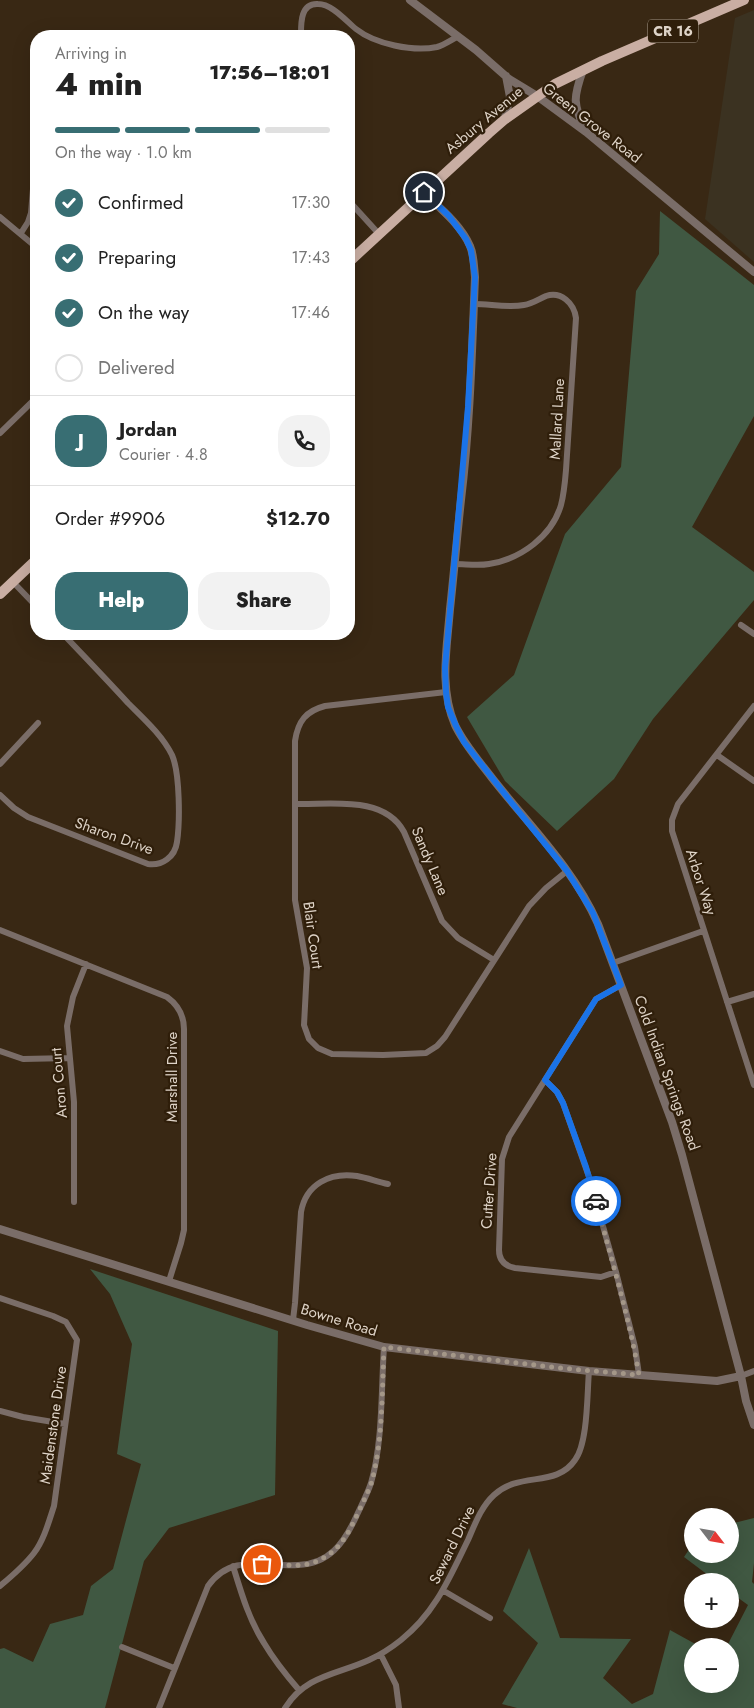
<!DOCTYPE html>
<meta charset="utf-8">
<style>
:root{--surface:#fff;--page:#f2f2f2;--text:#222;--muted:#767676;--line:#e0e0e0;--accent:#386e73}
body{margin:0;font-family:Jost,sans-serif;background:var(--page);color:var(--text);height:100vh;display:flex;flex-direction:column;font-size:19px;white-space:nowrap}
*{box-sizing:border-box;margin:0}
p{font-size:16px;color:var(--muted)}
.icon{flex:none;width:28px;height:28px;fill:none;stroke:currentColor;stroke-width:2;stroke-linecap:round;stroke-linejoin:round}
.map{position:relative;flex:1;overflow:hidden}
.details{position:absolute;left:30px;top:30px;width:325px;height:610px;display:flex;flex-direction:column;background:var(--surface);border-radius:20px;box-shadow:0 5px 20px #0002}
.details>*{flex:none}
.needle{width:32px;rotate:121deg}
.buttons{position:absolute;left:684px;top:1508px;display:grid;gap:10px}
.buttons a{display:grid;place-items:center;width:55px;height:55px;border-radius:50%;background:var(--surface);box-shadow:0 5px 20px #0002;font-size:25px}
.pin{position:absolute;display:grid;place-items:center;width:42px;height:42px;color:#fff;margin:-21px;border:2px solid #fff;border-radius:50%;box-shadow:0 1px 5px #0007}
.courier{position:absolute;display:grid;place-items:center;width:50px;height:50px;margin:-25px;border:4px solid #1a73e8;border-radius:50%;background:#fff;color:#222;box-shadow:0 1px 6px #0007}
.overview em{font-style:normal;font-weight:800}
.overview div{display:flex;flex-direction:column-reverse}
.overview{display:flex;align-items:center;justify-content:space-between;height:85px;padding:0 25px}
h1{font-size:32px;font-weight:800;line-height:38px}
.bar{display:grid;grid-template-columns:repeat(4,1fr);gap:8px 5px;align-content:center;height:60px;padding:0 25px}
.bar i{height:6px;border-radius:4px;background:var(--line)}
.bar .on{background:var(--accent)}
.bar p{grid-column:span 4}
.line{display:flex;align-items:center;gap:12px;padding:0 25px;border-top:1px solid var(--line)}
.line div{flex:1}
.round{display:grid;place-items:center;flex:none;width:52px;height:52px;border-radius:20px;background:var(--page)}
ol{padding:0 25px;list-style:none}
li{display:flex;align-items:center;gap:15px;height:55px}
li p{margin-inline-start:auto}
li .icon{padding:5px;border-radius:50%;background:var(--accent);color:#fff;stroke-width:4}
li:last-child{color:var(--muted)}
li i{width:28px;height:28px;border:2px solid var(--line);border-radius:50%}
.action{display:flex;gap:10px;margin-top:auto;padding:10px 25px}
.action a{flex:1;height:58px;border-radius:20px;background:var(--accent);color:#fff;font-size:20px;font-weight:800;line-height:58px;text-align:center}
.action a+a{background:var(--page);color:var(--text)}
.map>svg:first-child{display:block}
.commercial{fill:#3b3221}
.green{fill:#405842}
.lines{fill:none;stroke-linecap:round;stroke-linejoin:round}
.minor{stroke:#7a6d68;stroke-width:6}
.tertiary{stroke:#7a6d68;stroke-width:8}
.primary{stroke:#c9aea3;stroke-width:10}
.done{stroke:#a49788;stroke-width:5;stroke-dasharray:0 9}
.route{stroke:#1a73e8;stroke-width:6}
.labels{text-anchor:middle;stroke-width:4.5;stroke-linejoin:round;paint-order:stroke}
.shield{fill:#2f1e0a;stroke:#aa9d8e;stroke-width:1}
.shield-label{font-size:14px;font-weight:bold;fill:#ded3c7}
.street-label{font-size:15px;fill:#ded3c7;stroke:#2f1e0a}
</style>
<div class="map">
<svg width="754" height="1708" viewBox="0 0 754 1708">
<rect width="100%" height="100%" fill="#392814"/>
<path class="commercial" d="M 754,10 L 754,262 L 705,219 L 735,18 Z"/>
<path class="green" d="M 660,211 L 754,285 L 754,416 L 692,527 L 754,572 L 754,600 L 653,719 L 614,779 L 557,831 L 505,781 L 467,717 L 514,675 L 565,534 L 621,467 L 636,291 L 659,254 Z
M 90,1269 L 278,1331 L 275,1495 L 169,1528 L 144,1561 L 105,1708 L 0,1708 L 0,1649 L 4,1648 L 33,1662 L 50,1624 L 83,1615 L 91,1586 L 113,1569 L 141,1464 L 117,1454 L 132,1344 L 110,1294 Z
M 754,1518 L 754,1563 L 752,1582 L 754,1584 L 754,1708 L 517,1708 L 502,1704 L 538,1643 L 503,1611 L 529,1548 L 560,1638 L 631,1639 L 603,1678 L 632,1704 L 653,1694 L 670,1630 L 699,1646 L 692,1646 L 692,1684 L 730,1684 L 730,1646 L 727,1646 L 748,1605 L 730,1592 L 730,1581 L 716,1581 L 684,1557 L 692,1545 L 692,1554 L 730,1554 L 730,1524 Z"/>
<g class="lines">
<path class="minor" d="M 301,36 C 301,24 300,3 318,4 C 332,4 346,21 356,29 C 375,44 413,52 437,47 C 444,45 451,40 457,37
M 349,201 L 379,234
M 0,217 L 36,247
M 21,233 L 28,222 L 31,213 L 36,153
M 0,433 L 36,398
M 454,564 C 466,564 478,566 489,564 C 521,559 552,536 561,505 C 564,494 565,482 566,470 L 576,318 C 574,303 561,291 546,296 C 539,299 532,304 524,305 C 508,308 490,304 474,304
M 13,582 L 36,606
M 741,625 L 754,634
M 446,692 L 325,706 C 306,711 298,721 295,741 L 295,900 L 307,968 L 304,1025 L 309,1039 L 318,1048 L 332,1054 L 383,1055 L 426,1053 L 437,1046 L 445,1037 L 529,906 L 546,888 L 567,871
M 754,706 L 678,804 L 672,820 L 672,831 L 754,1085
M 717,755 L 754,781
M 0,764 L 38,723
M 0,795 L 14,808 L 28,817 L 148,864 C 162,866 175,857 177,842 C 180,822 180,773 172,755 C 162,735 144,719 128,703 C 107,680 85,657 63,634
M 296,804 C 331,805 384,795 404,832 L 442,921 L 458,938 L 494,960
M 0,930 L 167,997 C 178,1005 184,1015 184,1029 L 184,1230 L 181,1243 L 169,1281
M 613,963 L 703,931
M 727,1002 L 754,994
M 0,1051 L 23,1059 L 70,1058
M 545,1080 L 557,1092 L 563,1103 L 589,1177 L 616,1272 L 635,1347 L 639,1375
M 74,1202 L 74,1102 L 67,1026 L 73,997 L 86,964
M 616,1272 L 601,1277 L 515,1268 C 505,1266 499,1260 499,1250 L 502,1159 L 509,1137 L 596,999 L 621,985
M 0,1298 L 53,1316 L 66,1322 L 77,1340 L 54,1506 C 49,1521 44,1540 34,1553 C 24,1566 12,1576 0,1586
M 293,1320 L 295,1303 L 301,1212 C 306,1184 330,1172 357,1176 C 368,1178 378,1182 388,1184
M 741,1376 L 754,1371
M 0,1411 L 23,1417 L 65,1424
M 233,1566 C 241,1592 249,1620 264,1643 C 274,1660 286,1675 299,1690
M 444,1591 L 490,1618
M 122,1647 L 174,1668
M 381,1655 L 396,1685 L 399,1708
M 159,1708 L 208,1586 C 231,1553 264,1567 298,1565 C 329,1564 344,1543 356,1517 C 361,1506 367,1495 371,1483 C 383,1442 381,1390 384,1347
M 285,1708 C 306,1675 336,1675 369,1660 C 380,1655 391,1648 401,1640 C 435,1613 449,1579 468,1540 C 475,1524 481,1507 494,1495 C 520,1471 556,1488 575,1460 C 588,1443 587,1394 589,1371"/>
<path class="tertiary" d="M 410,0 L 476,50 L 509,79 L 537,96 L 586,132 L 754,272
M 583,70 C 573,98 573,103 585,131
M 505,118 L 510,97 L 506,76
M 424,193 C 440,208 461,225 470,246 C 474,255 474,267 475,277 C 472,351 470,426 461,500 C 457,536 454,573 450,609 C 447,648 439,688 455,725 C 464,744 479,761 492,778 C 529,825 574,869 598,924 L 672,1122 L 682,1155 L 741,1376 L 746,1401 L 754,1425
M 0,1229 L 307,1325 L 384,1347 L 589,1371 L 717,1381 L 741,1376"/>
<path class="primary" d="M 349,262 L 489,133 L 504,120 L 555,84 L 602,61 L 744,0
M 0,594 L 36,560"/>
</g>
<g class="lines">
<path class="done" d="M 262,1564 C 279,1564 299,1568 315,1562 C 338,1553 347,1536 357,1515 C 362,1505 367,1494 371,1484 C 383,1444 382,1389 384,1347 L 560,1368 L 639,1375 C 629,1316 611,1259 596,1201"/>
<path class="route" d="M 424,192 L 449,216 L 466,239 L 471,250 L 475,277 L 468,407 L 445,668 L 446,692 L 448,707 L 456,726 L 464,742 L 511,802 L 567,871 L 593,913 L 621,985 L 596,999 L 545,1080 L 557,1092 L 563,1103 L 586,1167 L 596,1201"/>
</g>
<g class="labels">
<rect class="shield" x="648" y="19.5" width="50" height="23" rx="4"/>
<g class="shield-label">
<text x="673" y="36">CR 16</text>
</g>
<g class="street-label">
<text transform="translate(484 120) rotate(-40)" y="5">Asbury Avenue</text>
<text transform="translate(592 123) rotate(38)" y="5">Green Grove Road</text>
<text transform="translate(557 419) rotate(-87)" y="5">Mallard Lane</text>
<text transform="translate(114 836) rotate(20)" y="5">Sharon Drive</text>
<text transform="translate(430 861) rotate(67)" y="5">Sandy Lane</text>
<text transform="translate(701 882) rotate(72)" y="5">Arbor Way</text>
<text transform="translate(313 935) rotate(82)" y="5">Blair Court</text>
<text transform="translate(667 1073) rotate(70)" y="5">Cold Indian Springs Road</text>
<text transform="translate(172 1077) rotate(-90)" y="5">Marshall Drive</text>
<text transform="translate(59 1083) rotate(-95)" y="5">Aron Court</text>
<text transform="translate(489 1191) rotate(-86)" y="5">Cutter Drive</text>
<text transform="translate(339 1320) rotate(17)" y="5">Bowne Road</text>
<text transform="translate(53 1425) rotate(-82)" y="5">Maidenstone Drive</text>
<text transform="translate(452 1545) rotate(-64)" y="5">Seward Drive</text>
</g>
</g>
</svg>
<div class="buttons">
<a><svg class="needle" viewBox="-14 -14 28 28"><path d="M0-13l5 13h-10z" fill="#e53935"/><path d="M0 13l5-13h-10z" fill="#767676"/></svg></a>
<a>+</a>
<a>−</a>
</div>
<div class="pin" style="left:262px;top:1564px;background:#ea580c"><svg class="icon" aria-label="bag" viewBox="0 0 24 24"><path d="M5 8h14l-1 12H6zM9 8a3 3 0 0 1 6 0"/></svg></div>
<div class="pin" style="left:424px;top:192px;background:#1f2937"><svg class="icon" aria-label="home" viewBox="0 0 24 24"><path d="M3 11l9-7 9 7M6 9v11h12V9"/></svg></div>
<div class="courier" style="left:596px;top:1201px"><svg class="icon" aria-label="car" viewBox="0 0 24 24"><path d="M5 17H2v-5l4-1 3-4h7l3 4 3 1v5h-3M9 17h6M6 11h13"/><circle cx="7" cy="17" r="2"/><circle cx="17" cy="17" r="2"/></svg></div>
<section class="details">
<div class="overview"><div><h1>4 min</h1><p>Arriving in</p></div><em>17:56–18:01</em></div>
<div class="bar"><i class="on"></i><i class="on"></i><i class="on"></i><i></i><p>On the way · 1.0 km</p></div>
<ol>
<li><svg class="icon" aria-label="check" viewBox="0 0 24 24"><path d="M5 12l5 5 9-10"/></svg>Confirmed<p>17:30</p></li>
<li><svg class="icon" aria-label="check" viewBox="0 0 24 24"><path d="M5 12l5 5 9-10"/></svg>Preparing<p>17:43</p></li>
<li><svg class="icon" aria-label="check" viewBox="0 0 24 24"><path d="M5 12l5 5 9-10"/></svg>On the way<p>17:46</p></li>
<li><i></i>Delivered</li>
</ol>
<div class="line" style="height:90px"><b class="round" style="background:var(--accent);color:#fff">J</b><div><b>Jordan</b><p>Courier · 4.8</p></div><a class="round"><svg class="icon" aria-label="phone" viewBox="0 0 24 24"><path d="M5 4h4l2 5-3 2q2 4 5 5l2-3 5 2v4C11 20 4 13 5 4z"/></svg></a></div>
<div class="line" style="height:65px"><div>Order #9906</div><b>$12.70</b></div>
<div class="action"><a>Help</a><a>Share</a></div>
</section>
</div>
